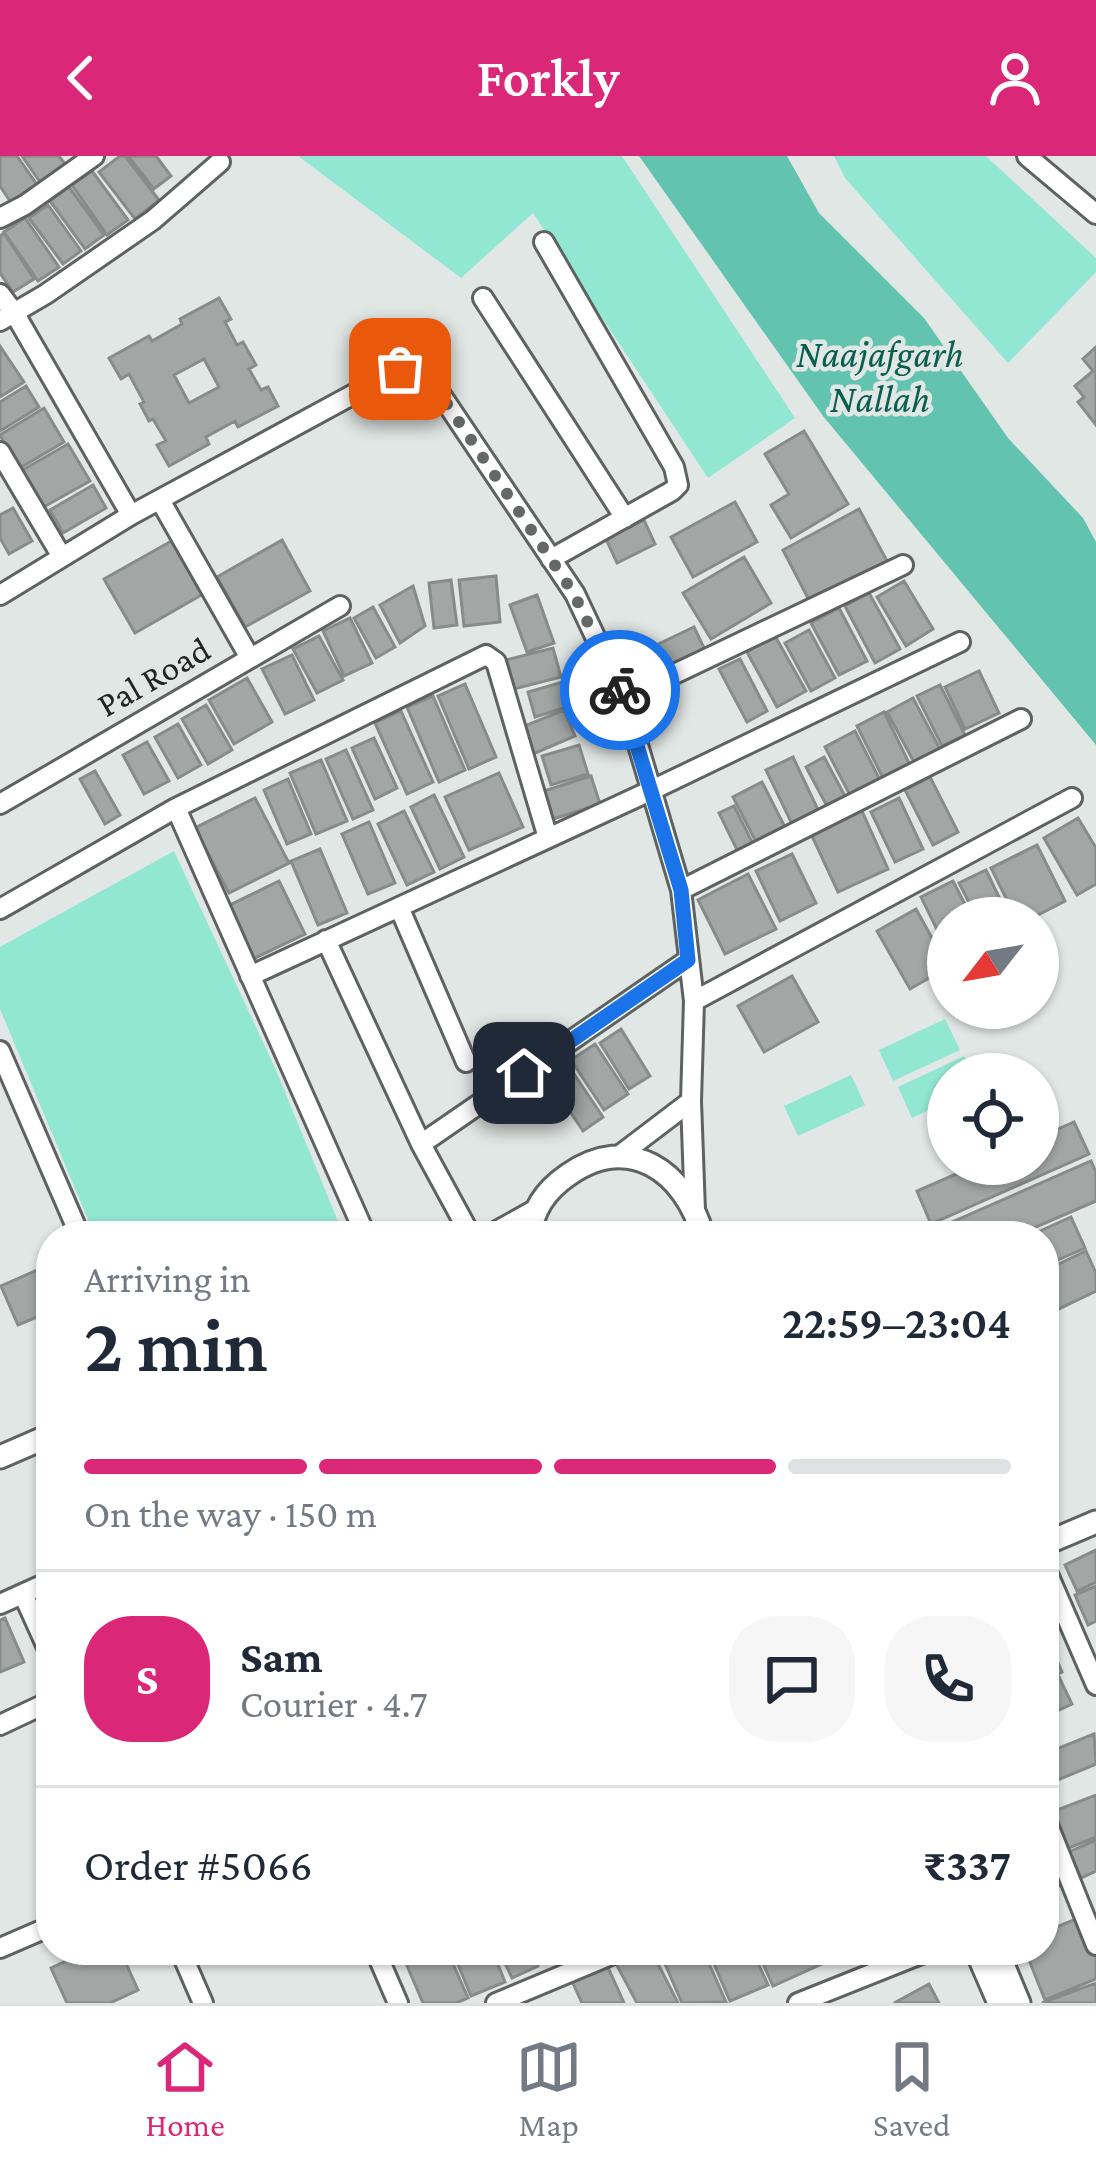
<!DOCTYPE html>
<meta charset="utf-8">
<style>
:root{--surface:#fff;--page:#f6f6f7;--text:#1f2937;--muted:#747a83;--line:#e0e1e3;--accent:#db2777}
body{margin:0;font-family:"Crimson Pro",serif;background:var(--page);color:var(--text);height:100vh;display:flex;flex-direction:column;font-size:45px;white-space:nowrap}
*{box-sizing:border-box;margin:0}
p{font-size:39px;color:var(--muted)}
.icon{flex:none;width:66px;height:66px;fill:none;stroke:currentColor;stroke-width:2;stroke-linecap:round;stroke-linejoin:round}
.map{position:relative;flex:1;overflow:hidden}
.panel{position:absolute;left:36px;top:1065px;width:1023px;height:744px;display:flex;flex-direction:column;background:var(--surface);border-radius:48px;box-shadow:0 3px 9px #0004}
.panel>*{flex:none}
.needle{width:78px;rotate:239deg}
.tools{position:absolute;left:927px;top:741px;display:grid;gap:24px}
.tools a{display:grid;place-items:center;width:132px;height:132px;border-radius:50%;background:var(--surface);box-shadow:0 3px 9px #0004;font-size:60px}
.pin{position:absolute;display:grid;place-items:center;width:102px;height:102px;color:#fff;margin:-51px;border-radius:24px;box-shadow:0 6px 18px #0006}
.courier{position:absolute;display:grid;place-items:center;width:120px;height:120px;margin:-60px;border:9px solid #1a73e8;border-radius:50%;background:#fff;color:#222;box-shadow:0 3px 15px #0007}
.headline em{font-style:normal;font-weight:600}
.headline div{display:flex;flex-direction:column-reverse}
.headline{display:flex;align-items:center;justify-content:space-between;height:204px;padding:0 48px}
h1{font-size:78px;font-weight:600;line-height:90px}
.bar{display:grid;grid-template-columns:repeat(4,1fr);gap:18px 12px;align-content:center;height:144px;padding:0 48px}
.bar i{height:15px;border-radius:9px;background:var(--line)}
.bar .on{background:var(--accent)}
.bar p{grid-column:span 4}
.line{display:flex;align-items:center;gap:30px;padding:0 48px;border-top:3px solid var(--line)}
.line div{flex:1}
.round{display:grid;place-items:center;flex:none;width:126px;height:126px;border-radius:48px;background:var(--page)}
header{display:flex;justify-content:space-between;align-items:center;height:156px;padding:0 48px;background:var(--accent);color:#fff;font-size:54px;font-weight:600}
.tabs{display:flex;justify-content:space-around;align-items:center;height:168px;border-top:3px solid var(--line);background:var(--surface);font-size:33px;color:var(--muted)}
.tabs a{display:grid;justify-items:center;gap:6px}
.tabs .on{color:var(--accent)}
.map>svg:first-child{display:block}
.green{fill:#92e7d2}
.water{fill:#62c4ae}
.building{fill:#a2a7a6;stroke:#878c8a;stroke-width:3;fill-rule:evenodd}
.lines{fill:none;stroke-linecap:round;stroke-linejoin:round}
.minor-casing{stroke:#5e6261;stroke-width:24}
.tertiary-casing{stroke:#5e6261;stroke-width:27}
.minor{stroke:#fff;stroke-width:18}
.tertiary{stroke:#fff;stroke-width:21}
.done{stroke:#656868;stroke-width:12;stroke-dasharray:0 21.6}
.route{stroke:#1a73e8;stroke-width:15}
.labels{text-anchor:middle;stroke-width:9;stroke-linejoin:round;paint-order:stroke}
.street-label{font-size:36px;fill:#222424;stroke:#e1e7e5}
.water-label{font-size:39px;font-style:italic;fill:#0a5e50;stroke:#e1e7e5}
</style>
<header><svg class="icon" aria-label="back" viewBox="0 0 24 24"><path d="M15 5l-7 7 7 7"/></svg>Forkly<svg class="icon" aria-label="person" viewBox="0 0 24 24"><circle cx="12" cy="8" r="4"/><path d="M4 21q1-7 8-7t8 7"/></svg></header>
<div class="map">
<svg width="1096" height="1847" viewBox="0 0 1096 1847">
<rect width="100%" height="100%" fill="#e1e7e5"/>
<path class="green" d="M 298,0 L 622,0 L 795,262 L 708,322 L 533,57 L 461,122 Z
M 834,0 L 986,0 L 1096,102 L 1096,116 L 1008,207 L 845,22 Z
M 174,695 L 276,914 L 344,1080 L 95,1080 L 0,853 L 0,791 Z
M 945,863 L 960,894 L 893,925 L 879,894 Z
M 964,900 L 973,918 L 948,918 L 948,945 L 912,962 L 898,931 Z
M 851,919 L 865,949 L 798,980 L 784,950 Z"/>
<path class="water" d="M 639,0 L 787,0 L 819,57 L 924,162 L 1008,282 L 1083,362 L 1096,386 L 1096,589 L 823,260 Z"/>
<path class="building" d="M 0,0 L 17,0 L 38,30 L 12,48 L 0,30 Z
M 22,0 L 59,0 L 67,11 L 42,29 Z
M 120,0 L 125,0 L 159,44 L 135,63 L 99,16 Z
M 128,0 L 156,0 L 171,20 L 154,33 Z
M 92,15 L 128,64 L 107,79 L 72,29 Z
M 69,31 L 104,79 L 85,93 L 50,45 Z
M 48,49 L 81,95 L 63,108 L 29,62 Z
M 25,62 L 59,111 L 38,125 L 4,76 Z
M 4,77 L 34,123 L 13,136 L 0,117 L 0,80 Z
M 219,142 L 231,163 L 225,166 L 237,189 L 243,186 L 256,209 L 249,213 L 261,234 L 268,231 L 278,250 L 238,271 L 235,265 L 206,281 L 209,288 L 169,310 L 157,289 L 166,285 L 153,263 L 149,265 L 140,248 L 144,246 L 129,218 L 121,223 L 109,202 L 149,180 L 152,185 L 182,168 L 180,163 ZM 204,203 L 219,231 L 189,247 L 174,219 Z
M 0,190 L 24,226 L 0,241 Z
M 1096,191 L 1096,269 L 1078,246 L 1084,241 L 1075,230 L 1093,215 L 1083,203 Z
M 26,230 L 39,251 L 0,275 L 0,246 Z
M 44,252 L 64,286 L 18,313 L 0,279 Z
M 804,275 L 848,348 L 791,382 L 771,349 L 789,338 L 765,298 Z
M 68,288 L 90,325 L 40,353 L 19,316 Z
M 93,329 L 106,352 L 63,377 L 50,354 Z
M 735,346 L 757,386 L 693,421 L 671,381 Z
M 13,352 L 32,385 L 9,398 L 0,382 L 0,359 Z
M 859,353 L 887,405 L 810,446 L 783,394 Z
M 644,364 L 655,388 L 617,407 L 606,383 Z
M 175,383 L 205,437 L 135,477 L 104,423 Z
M 282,384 L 310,435 L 245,471 L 217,421 Z
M 744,401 L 771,447 L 711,483 L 683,437 Z
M 496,420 L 500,466 L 464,470 L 459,424 Z
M 451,424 L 457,469 L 434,472 L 429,427 Z
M 904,425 L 933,473 L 906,490 L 877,441 Z
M 413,430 L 425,470 L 400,487 L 380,449 Z
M 869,437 L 900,493 L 875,507 L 845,450 Z
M 537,439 L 554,487 L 527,496 L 510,449 Z
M 373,451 L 395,491 L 376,502 L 354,462 Z
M 839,452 L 867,505 L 839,519 L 811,467 Z
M 350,462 L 372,507 L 344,520 L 323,475 Z
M 694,471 L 705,494 L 655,518 L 644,495 Z
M 809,474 L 835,522 L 811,535 L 785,487 Z
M 319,480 L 343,524 L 317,537 L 293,493 Z
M 775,480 L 806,535 L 777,551 L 747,496 Z
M 553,492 L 561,521 L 510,534 L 502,505 Z
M 292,499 L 314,544 L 285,558 L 262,513 Z
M 740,503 L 767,555 L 747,566 L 719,513 Z
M 979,515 L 999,557 L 965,573 L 945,531 Z
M 247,522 L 272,566 L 234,588 L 209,544 Z
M 566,525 L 573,549 L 535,561 L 528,536 Z
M 465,528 L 496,601 L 469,613 L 438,540 Z
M 940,529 L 965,579 L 942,590 L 917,540 Z
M 433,540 L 465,614 L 439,626 L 407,551 Z
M 913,542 L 941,595 L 915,608 L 887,556 Z
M 206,549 L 232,594 L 208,608 L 182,563 Z
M 564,554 L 575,580 L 533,598 L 522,571 Z
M 401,555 L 433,626 L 407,638 L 375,567 Z
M 884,556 L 910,609 L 883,622 L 857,570 Z
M 178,568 L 201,609 L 178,622 L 155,581 Z
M 855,575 L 882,628 L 852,643 L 825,591 Z
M 374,582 L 397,632 L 375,643 L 352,592 Z
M 147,586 L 169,625 L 144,638 L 123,599 Z
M 579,589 L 588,618 L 551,629 L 542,600 Z
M 346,594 L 373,654 L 353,663 L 326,603 Z
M 793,601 L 820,658 L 793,670 L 766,614 Z
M 824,601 L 846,642 L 828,652 L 806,611 Z
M 321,604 L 347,665 L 316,678 L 290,617 Z
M 95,615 L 120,659 L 105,668 L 80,623 Z
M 499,617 L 523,671 L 469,694 L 445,641 Z
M 591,620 L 600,648 L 553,663 L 544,635 Z
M 930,621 L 958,676 L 933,689 L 905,634 Z
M 288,623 L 311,678 L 287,688 L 264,634 Z
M 762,626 L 789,679 L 760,694 L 733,641 Z
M 434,639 L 464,701 L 440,713 L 411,651 Z
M 255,642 L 289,707 L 229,737 L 195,672 Z
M 899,642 L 923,693 L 895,706 L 871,656 Z
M 734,650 L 755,692 L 740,700 L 719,657 Z
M 404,655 L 434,716 L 407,729 L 378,668 Z
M 862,655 L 888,713 L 838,736 L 811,678 Z
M 1078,662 L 1096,692 L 1096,728 L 1077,739 L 1044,682 Z
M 369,666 L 395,727 L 368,738 L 342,678 Z
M 1037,689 L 1065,745 L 1032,762 L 1016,762 L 991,712 Z
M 320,693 L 347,757 L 318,769 L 291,705 Z
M 792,698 L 816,747 L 780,765 L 756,715 Z
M 986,714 L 1009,762 L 977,762 L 959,727 Z
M 748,718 L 776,773 L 725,798 L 698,744 Z
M 279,725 L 305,778 L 253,803 L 228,750 Z
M 953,725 L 972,762 L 948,762 L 948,796 L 921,741 Z
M 916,753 L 948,811 L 910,833 L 877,775 Z
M 792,820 L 818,866 L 764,896 L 738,850 Z
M 621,873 L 650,920 L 629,933 L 600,887 Z
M 595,888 L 628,938 L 604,954 L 571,904 Z
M 572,915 L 603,961 L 583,975 L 552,929 Z
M 1074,966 L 1089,998 L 931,1068 L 917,1035 L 979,1008 L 1038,1008 L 1038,982 Z
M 1091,1005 L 1096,1016 L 1096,1045 L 1015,1080 L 937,1080 L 934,1074 Z
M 1071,1061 L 1085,1092 L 1044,1110 L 1044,1080 L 1029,1080 Z
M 1086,1095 L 1096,1117 L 1096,1135 L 1044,1160 L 1044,1115 Z
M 51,1108 L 51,1155 L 18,1169 L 1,1130 Z
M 1096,1394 L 1096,1426 L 1077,1435 L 1065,1409 Z
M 1096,1430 L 1096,1465 L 1088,1469 L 1075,1439 Z
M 5,1462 L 24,1506 L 0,1516 L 0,1464 Z
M 1050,1488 L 1062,1516 L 1044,1524 L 1044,1491 Z
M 1059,1521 L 1072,1548 L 1044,1561 L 1044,1528 Z
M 1094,1578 L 1096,1608 L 1048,1628 L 1044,1619 L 1044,1598 Z
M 1096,1639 L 1096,1681 L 1064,1694 L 1049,1657 Z
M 1096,1684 L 1096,1715 L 1081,1722 L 1069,1696 Z
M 1049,1702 L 1061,1729 L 1044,1737 L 1044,1704 Z
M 1081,1761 L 1096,1798 L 1096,1823 L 1045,1844 L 1025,1794 L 1044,1794 L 1044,1776 Z
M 90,1794 L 120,1794 L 138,1834 L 110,1847 L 67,1847 L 51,1812 Z
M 410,1794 L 447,1794 L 468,1842 L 456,1847 L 423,1847 L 402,1798 Z
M 452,1794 L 492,1794 L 505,1826 L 471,1840 Z
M 499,1794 L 531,1794 L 538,1810 L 512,1822 Z
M 638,1794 L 651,1794 L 678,1847 L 637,1847 L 615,1806 Z
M 659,1794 L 703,1794 L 726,1846 L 682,1847 Z
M 708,1794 L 752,1794 L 768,1829 L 730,1845 Z
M 757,1794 L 820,1794 L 826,1806 L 773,1830 Z
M 607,1809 L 624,1847 L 582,1847 L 572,1825 Z
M 1096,1827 L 1096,1847 L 1042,1847 Z
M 929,1828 L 939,1847 L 894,1847 Z"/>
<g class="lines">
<defs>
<path id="minor" d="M 1027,0 L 1096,58
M 0,62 L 25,49 L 94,0
M 544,86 L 674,311 L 678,329 L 672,335 L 551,403
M 0,138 L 15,158 L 131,359
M 483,142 L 625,362
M 0,165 L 46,138 L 153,64 L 220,6
M 0,296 L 62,401
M 160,344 L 250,502
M 0,439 L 131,359 L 400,213 L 410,210 L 429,221 L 575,438 L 624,542 L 681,734 L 694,845 L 691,945 L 695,1055
M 624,542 L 903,409
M 0,648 L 340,450
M 176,652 L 486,499 L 496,506 L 548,682
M 681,734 L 1021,563
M 399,751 L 466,906
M 0,753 L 176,652 L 366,1080
M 326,784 L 421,988
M 250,820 L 650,635 L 960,486
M 694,845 L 1072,642
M 0,895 L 80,1080
M 620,999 L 691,945
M 471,1080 L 421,988 L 688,804
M 1044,1409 L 1096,1529
M 23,1438 L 51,1500
M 0,1448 L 51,1425
M 0,1569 L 51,1545
M 1044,1659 L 1096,1789
M 0,1792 L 51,1770
M 180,1794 L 203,1847
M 375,1794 L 398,1847
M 496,1847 L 623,1794
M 798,1847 L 931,1794"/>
<path id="tertiary" d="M 491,1080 L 534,1056
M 530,1080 C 532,1054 546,1034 568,1019 C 629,976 685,1015 703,1080
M 0,1301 L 51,1279
M 1044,1388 L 1096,1366
M 976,1794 L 999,1847
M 997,1794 L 1019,1847"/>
</defs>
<use href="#minor" class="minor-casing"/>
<use href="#tertiary" class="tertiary-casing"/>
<use href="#minor" class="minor"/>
<use href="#tertiary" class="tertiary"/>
</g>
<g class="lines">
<path class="done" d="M 400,213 L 410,210 L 429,221 L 574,438 L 620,534"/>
<path class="route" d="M 524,917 L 688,804 L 681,734 L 620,534"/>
</g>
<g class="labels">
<g class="street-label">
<text transform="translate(153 520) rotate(-30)" y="13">Pal Road</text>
</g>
<g class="water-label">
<text x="880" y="211">Naajafgarh<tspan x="880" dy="45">Nallah</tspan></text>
</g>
</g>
</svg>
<div class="tools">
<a><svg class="needle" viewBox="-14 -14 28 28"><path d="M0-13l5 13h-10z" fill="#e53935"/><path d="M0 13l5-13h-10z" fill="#747a83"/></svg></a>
<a><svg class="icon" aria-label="locate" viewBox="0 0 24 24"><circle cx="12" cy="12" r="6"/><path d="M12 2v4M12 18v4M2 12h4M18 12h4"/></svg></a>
</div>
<div class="pin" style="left:400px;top:213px;background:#ea580c"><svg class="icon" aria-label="bag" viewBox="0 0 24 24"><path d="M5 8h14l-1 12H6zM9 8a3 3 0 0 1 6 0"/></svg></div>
<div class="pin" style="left:524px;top:917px;background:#1f2937"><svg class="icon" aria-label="home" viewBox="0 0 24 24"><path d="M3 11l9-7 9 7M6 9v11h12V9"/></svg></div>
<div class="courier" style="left:620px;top:534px"><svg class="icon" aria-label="bike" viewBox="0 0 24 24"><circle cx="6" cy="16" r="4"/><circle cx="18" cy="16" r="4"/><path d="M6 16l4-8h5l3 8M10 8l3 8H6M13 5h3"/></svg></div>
<section class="panel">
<div class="headline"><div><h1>2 min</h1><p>Arriving in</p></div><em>22:59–23:04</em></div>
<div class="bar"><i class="on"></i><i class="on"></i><i class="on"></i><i></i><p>On the way · 150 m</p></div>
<div class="line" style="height:216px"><b class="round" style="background:var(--accent);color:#fff">S</b><div><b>Sam</b><p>Courier · 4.7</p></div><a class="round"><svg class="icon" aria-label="chat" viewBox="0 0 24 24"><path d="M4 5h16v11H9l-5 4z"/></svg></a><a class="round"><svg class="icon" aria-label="phone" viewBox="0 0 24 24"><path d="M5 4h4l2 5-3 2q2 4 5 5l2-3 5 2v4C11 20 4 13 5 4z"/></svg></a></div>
<div class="line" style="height:156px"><div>Order #5066</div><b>₹337</b></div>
</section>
</div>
<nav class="tabs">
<a class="on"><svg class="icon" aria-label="home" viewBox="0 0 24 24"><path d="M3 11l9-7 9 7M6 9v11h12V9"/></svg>Home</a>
<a><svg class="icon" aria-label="map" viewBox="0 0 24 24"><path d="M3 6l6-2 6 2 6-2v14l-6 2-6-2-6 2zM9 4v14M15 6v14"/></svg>Map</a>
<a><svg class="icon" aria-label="saved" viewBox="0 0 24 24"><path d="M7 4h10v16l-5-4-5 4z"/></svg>Saved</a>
</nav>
